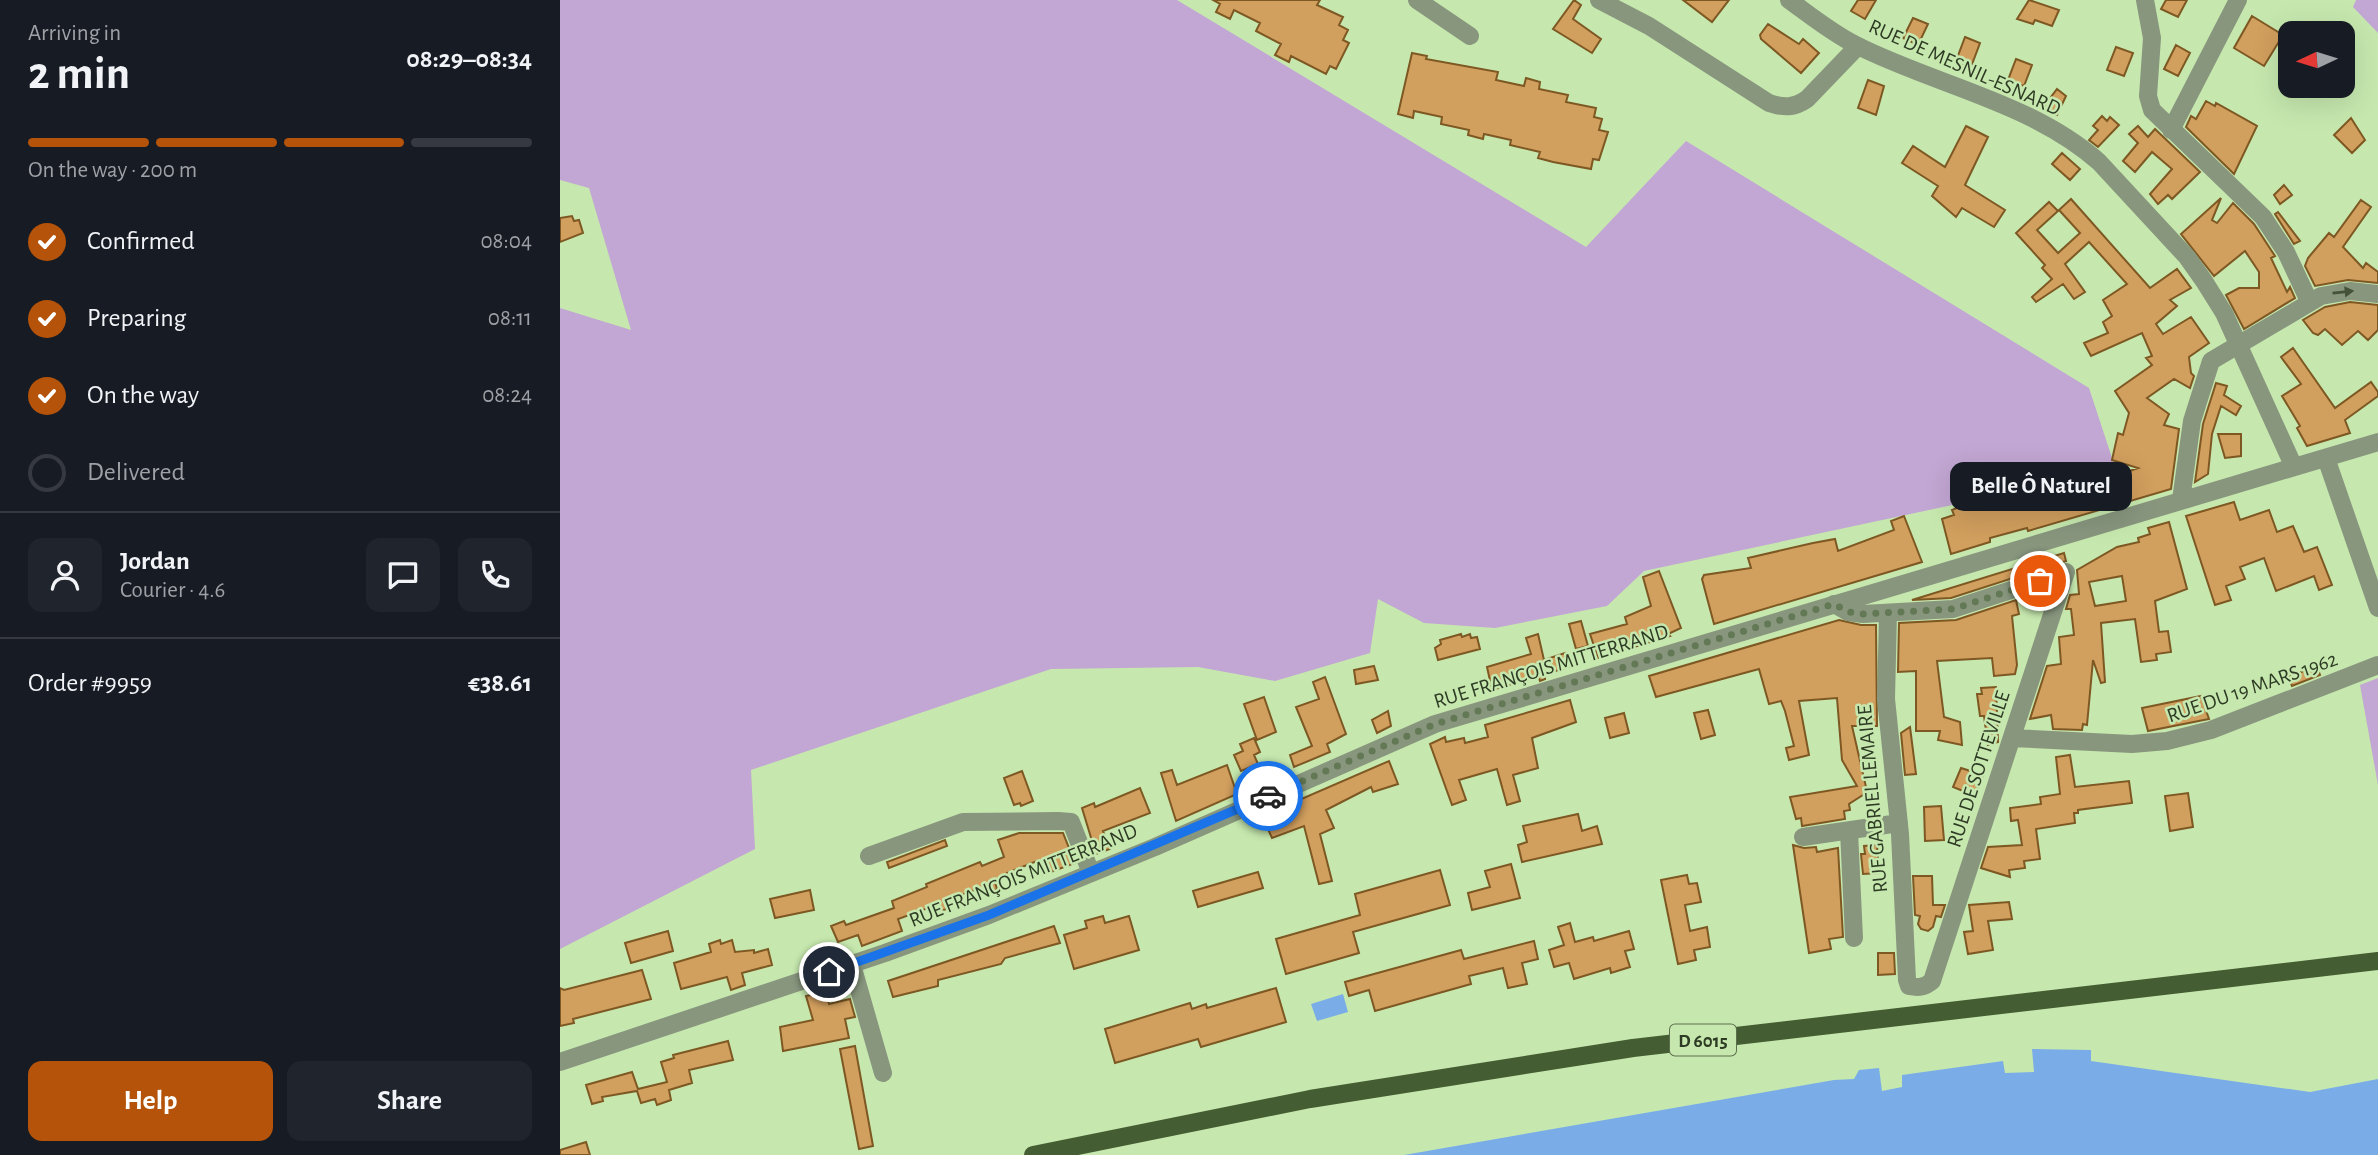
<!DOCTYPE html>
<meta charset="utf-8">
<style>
:root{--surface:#171b24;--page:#20242c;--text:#f1f3f6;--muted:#9ea1a6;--line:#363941;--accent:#b45309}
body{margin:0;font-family:"Alegreya Sans",sans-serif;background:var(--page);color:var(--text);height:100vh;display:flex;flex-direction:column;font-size:26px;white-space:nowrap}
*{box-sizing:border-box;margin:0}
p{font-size:23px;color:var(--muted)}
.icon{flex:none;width:38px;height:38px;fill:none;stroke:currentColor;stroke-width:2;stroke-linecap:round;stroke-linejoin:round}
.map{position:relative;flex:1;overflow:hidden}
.details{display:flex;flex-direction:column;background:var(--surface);width:560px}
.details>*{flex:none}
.needle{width:46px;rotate:266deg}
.buttons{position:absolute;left:1718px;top:21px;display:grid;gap:14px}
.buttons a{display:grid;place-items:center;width:77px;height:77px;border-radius:14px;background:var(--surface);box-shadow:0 7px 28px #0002;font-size:35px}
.pin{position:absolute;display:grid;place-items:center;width:60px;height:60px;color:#fff;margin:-30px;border:4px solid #fff;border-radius:50%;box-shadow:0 2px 7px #0007}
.courier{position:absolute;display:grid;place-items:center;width:70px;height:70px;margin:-35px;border:5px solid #1a73e8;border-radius:50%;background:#fff;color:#222;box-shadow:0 2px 9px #0007}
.bubble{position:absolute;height:49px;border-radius:14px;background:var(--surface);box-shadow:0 7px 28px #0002;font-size:23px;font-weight:700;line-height:49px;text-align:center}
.overview em{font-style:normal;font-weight:700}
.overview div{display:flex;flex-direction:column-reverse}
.overview{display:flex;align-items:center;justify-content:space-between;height:119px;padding:0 28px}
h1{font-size:46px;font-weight:700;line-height:52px}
.bar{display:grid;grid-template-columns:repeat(4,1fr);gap:10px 7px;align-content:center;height:84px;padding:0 28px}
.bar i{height:9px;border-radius:5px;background:var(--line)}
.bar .selected{background:var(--accent)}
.bar p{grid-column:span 4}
.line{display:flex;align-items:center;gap:18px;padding:0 28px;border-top:2px solid var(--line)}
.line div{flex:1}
.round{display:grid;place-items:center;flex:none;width:74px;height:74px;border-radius:14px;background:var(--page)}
ol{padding:0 28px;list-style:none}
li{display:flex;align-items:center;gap:21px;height:77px}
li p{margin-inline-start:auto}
li .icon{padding:7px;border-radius:50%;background:var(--accent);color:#fff;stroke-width:4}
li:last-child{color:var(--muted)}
li i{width:38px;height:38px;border:4px solid var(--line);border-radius:50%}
.action{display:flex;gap:14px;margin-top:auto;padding:14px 28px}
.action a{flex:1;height:80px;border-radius:14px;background:var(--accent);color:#fff;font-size:28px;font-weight:700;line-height:80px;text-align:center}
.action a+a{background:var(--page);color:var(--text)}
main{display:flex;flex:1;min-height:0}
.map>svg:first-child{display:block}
.green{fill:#c2a6d3}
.water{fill:#7aade8}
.building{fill:#d19f5e;stroke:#7e5823;stroke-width:2;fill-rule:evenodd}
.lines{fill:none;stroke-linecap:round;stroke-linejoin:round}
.minor{stroke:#88967e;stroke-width:18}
.major{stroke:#455d32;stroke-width:18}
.oneway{fill:#44523a}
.done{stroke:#637854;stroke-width:7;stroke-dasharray:0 12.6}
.route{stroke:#1a73e8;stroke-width:9}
.labels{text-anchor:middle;stroke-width:5;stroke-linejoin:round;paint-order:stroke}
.shield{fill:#c6e8ae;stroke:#5c6f4d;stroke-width:2}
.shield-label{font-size:19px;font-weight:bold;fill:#2e3b24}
.street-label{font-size:21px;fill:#2e3b24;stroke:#c6e8ae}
</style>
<main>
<section class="details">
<div class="overview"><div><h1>2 min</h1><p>Arriving in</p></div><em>08:29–08:34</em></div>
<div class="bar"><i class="selected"></i><i class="selected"></i><i class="selected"></i><i></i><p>On the way · 200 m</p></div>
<ol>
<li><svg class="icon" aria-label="check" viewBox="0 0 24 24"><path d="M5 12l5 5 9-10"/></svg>Confirmed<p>08:04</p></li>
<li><svg class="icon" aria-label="check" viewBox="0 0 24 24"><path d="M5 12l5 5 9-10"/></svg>Preparing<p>08:11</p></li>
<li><svg class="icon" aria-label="check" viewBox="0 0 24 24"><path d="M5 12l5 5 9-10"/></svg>On the way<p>08:24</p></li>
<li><i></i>Delivered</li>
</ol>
<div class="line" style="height:126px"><a class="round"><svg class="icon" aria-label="person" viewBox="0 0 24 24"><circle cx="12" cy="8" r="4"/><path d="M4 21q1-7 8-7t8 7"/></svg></a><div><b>Jordan</b><p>Courier · 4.6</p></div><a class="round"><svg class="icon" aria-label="chat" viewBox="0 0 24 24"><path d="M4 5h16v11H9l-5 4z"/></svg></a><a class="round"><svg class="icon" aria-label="phone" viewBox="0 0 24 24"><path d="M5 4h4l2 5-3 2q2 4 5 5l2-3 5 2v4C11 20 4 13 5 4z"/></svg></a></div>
<div class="line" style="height:91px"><div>Order #9959</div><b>€38.61</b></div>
<div class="action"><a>Help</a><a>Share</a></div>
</section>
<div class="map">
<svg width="1818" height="1155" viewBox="0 0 1818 1155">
<rect width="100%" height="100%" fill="#c6e8ae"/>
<path class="green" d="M 0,0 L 617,0 L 1026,247 L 1126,141 L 1529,388 L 1556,470 L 1084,571 L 1047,606 L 935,628 L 864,623 L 818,599 L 810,653 L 715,681 L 638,667 L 491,669 L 191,770 L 195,849 L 0,949 L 0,308 L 71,330 L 29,188 L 0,180 Z
M 1796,0 L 1818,0 L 1818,33 L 1793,7 Z
M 1818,678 L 1818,785 L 1800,685 Z"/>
<path class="water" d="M 783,994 L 788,1012 L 757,1021 L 751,1004 Z
M 1472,1049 L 1531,1050 L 1531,1061 L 1750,1092 L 1818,1079 L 1818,1155 L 844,1155 L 1274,1080 L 1294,1079 L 1299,1070 L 1319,1068 L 1322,1091 L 1342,1087 L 1342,1075 L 1443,1061 L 1445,1073 L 1474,1072 Z"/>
<path class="building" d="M 653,0 L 760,0 L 757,5 L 783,17 L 779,25 L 788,30 L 783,40 L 789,43 L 776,69 L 770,66 L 766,74 L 731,56 L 729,62 L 715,55 L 721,44 L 696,31 L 700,23 L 674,10 L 670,19 L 656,12 L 660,4 Z
M 1014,0 L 1021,5 L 1013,19 L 1041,39 L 1032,53 L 993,29 Z
M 1123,0 L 1169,0 L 1152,22 Z
M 1298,0 L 1316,0 L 1305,19 L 1291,11 Z
M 1469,0 L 1499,10 L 1492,26 L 1475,20 L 1473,24 L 1457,19 Z
M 1606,0 L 1627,0 L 1618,17 L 1601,9 Z
M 1692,16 L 1723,35 L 1704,66 L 1674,48 Z
M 1353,18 L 1368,24 L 1358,45 L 1343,38 Z
M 1208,24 L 1239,44 L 1243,39 L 1259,53 L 1241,73 L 1201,39 L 1200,35 Z
M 1405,37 L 1420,43 L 1411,67 L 1396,61 Z
M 1616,45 L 1630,53 L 1618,76 L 1604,69 Z
M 1556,47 L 1573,53 L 1564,76 L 1547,70 Z
M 852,53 L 867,56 L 866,59 L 938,72 L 936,80 L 964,86 L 966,78 L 980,82 L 979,89 L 1008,95 L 1006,102 L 1036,108 L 1034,117 L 1042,119 L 1039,130 L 1048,132 L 1039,160 L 1033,159 L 1031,169 L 993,162 L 978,158 L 980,152 L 950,145 L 951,140 L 924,134 L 923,139 L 908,135 L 909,130 L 881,124 L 882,117 L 854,111 L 853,118 L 838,114 Z
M 1456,59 L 1472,65 L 1464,86 L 1448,80 Z
M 1308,80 L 1324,86 L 1316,115 L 1298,108 Z
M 1497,89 L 1506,96 L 1497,115 L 1482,109 Z
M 1646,101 L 1655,106 L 1656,103 L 1697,126 L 1674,174 L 1626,127 L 1631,116 L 1636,119 Z
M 1542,116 L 1547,121 L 1550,117 L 1559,125 L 1538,147 L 1529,140 L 1538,130 L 1533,126 Z
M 1791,118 L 1805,140 L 1792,153 L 1774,135 Z
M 1406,126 L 1428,137 L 1405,185 L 1445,210 L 1434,227 L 1402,208 L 1396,217 L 1372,196 L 1378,186 L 1342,163 L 1353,146 L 1385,167 Z
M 1578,126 L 1588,137 L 1595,129 L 1640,172 L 1612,199 L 1608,195 L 1598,204 L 1590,194 L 1612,169 L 1592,152 L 1575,172 L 1563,161 L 1578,143 L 1569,134 Z
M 1502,153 L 1520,169 L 1510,180 L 1492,164 Z
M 1724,185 L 1732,195 L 1720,204 L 1714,195 Z
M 1661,198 L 1652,220 L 1657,223 L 1673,203 L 1694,224 L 1715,256 L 1711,258 L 1727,292 L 1730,287 L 1735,298 L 1684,329 L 1666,295 L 1679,288 L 1699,288 L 1699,272 L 1685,251 L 1654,276 L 1621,234 Z
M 1511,199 L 1590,288 L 1617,269 L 1631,288 L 1610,300 L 1617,306 L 1596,324 L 1603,334 L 1631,317 L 1649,343 L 1629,357 L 1631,373 L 1634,376 L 1630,388 L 1614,379 L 1587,398 L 1609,414 L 1604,425 L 1619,429 L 1611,489 L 1468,531 L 1467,528 L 1430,538 L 1430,542 L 1391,554 L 1382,519 L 1394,515 L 1392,510 L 1413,501 L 1413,498 L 1427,495 L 1429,502 L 1458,495 L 1456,490 L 1486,481 L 1496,480 L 1509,490 L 1519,489 L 1578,468 L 1552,460 L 1558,433 L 1563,435 L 1569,413 L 1555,391 L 1592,365 L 1586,358 L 1592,356 L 1582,333 L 1531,356 L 1524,343 L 1548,333 L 1543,322 L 1552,316 L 1543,300 L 1567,284 L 1529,242 L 1505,264 L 1525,292 L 1514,299 L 1503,284 L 1476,302 L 1472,297 L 1492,279 L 1482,268 L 1485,265 L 1456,233 L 1489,202 L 1498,211 L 1477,230 L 1498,253 L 1520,233 L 1499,210 Z
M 1801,200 L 1811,207 L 1783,247 L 1803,268 L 1806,263 L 1818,272 L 1818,283 L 1788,280 L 1755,286 L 1745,266 L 1748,258 L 1769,233 L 1774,237 Z
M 1718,212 L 1740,241 L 1734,244 L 1715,214 Z
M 12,216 L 14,221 L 19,220 L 23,233 L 0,242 L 0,218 Z
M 1790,302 L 1818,305 L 1818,330 L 1808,340 L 1798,331 L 1782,345 L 1765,329 L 1758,335 L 1753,333 L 1743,320 L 1765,307 Z
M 1733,348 L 1775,408 L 1811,382 L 1818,392 L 1818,396 L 1785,420 L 1790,433 L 1747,446 L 1737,428 L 1740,426 L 1722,396 L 1741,384 L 1721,357 Z
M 1656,383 L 1667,386 L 1664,395 L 1681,406 L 1676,415 L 1661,406 L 1652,434 L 1648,474 L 1635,482 L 1643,424 Z
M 1658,434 L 1681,434 L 1681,456 L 1665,458 Z
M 1674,502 L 1680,520 L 1709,510 L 1717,532 L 1733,526 L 1744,552 L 1757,547 L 1772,585 L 1759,590 L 1754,576 L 1716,591 L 1704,558 L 1680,567 L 1685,579 L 1666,586 L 1671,600 L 1655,605 L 1626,516 Z
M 1344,516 L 1362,562 L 1154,624 L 1142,579 L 1144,575 L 1191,568 L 1188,558 L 1253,543 L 1275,539 L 1278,551 L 1334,530 L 1331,521 Z
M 1609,522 L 1627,589 L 1595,601 L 1599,632 L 1608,631 L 1611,652 L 1596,654 L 1597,660 L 1581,662 L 1575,619 L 1541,623 L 1545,682 L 1541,683 L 1533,660 L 1527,725 L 1523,724 L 1522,730 L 1493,729 L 1491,715 L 1470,719 L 1487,666 L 1501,664 L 1499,637 L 1514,635 L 1511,609 L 1506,609 L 1510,595 L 1519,594 L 1517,570 L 1557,547 L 1579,542 L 1578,538 L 1590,534 L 1588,528 ZM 1562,576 L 1566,601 L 1535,606 L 1529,582 Z
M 1504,553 L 1506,561 L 1391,598 L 1352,600 Z
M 1099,571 L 1121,628 L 1108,634 L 1110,636 L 1038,658 L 1030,634 L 1067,624 L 1065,617 L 1091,606 L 1083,577 Z
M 1456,600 L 1459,614 L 1452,616 L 1457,665 L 1455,674 L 1434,676 L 1432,658 L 1377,661 L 1384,717 L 1400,722 L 1402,745 L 1378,740 L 1380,731 L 1356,731 L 1356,671 L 1338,672 L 1339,623 L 1396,620 Z
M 1279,620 L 1301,625 L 1316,625 L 1317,726 L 1292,726 L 1309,800 L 1303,795 L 1289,804 L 1290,810 L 1284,811 L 1285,819 L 1242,826 L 1241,818 L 1236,819 L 1230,797 L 1297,786 L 1282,760 L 1277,698 L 1239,701 L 1249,755 L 1229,760 L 1226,748 L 1234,746 L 1225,711 L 1221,701 L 1209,704 L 1199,669 L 1096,697 L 1089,676 Z
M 1021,621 L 1028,646 L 1016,649 L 1009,624 Z
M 901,634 L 902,637 L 910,634 L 911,638 L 917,637 L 920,649 L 878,660 L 875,648 L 881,644 L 880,640 Z
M 978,634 L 984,660 L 1005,653 L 1009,667 L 985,674 L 985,679 L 980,681 L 978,676 L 932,690 L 927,667 L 971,654 L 966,638 Z
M 814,666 L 818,680 L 796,684 L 794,670 Z
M 1757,667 L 1760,675 L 1732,686 L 1728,676 Z
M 765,677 L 786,734 L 767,744 L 770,752 L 734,767 L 730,755 L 752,746 L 736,707 L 759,699 L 753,682 Z
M 1436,687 L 1438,742 L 1428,745 L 1424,716 L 1420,716 L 1417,694 L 1422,694 L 1421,688 Z
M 1641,696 L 1649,719 L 1588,731 L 1582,708 Z
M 704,697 L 716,732 L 697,740 L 684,704 Z
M 1010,700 L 1016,722 L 972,738 L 978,768 L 953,775 L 960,801 L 947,805 L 937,769 L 899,780 L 906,800 L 892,805 L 870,744 L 885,737 L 886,742 L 904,738 L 905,743 L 928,737 L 925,725 Z
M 1148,710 L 1155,735 L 1141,739 L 1134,713 Z
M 828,711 L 831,726 L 817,733 L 812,720 Z
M 1064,713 L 1069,733 L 1050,738 L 1045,718 Z
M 1350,727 L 1356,774 L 1345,775 L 1341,733 Z
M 694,738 L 700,752 L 694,755 L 698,764 L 681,771 L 674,755 L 683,751 L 680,744 Z
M 1510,755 L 1515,787 L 1569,781 L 1572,803 L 1518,810 L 1518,813 L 1514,813 L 1515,823 L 1476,829 L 1480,859 L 1464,861 L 1465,868 L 1449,870 L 1450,877 L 1421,868 L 1428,847 L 1462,845 L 1458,820 L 1451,821 L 1450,808 L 1481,804 L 1480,797 L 1500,794 L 1496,757 Z
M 829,761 L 838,784 L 813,792 L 811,787 L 766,810 L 774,828 L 760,834 L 772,881 L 759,884 L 744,826 L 712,838 L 702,816 Z
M 667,765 L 677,794 L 616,821 L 601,773 L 612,770 L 617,785 Z
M 1401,768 L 1423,775 L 1415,796 L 1393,787 Z
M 462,771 L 473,801 L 461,806 L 460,803 L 454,805 L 444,778 Z
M 580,788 L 590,813 L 543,831 L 550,849 L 536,854 L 522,808 L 534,803 L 535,807 Z
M 1628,793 L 1633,827 L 1610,831 L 1605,796 Z
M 1381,806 L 1384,840 L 1365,841 L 1364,807 Z
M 1018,814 L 1022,831 L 1037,826 L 1042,844 L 962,862 L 958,845 L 967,842 L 963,826 Z
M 459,833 L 503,833 L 515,863 L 483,875 L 477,861 L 447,873 L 448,876 L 435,882 L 437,889 L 420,896 L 417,889 L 386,901 L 389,908 L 371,915 L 368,908 L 338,919 L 342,931 L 302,946 L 298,935 L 278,942 L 271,926 L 284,921 L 286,925 L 334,908 L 332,901 L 367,887 L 366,884 L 420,862 L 422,866 L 444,857 L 438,840 Z
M 385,840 L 387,846 L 329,868 L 327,862 Z
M 1233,845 L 1244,848 L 1256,847 L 1257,852 L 1278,848 L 1283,937 L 1269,939 L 1271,949 L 1249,953 Z
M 1317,845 L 1319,873 L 1303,874 L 1301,854 L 1305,854 L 1304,846 Z
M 951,864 L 960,898 L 912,910 L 908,893 L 930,887 L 925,871 Z
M 880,870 L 890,905 L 793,932 L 799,953 L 726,974 L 716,939 L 800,915 L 795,894 Z
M 698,872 L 703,888 L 638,907 L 633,891 Z
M 1127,875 L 1129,884 L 1137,883 L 1141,902 L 1125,905 L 1130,931 L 1147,927 L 1150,947 L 1134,950 L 1136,960 L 1118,964 L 1101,880 Z
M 1353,876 L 1372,876 L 1373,905 L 1385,905 L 1381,917 L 1376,916 L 1373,927 L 1368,931 L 1361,929 L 1358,924 L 1360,916 L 1355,915 Z
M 250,890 L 254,910 L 215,918 L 210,899 Z
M 1449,902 L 1452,919 L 1428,921 L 1433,950 L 1408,954 L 1404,932 L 1413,931 L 1409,905 Z
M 543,916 L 545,923 L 569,916 L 579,950 L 514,969 L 504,935 L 527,928 L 525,921 Z
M 1010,923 L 1015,942 L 1033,937 L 1034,941 L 1069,931 L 1074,949 L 1065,951 L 1070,967 L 1051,973 L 1050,968 L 1014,979 L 1009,963 L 994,967 L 989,950 L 1004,945 L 998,927 Z
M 494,926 L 500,943 L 445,958 L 441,964 L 378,980 L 378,986 L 333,997 L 328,981 Z
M 108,931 L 113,951 L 71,963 L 65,943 Z
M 160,940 L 161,944 L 172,940 L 175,952 L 194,950 L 194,953 L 208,949 L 212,965 L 182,973 L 185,985 L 171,990 L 167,977 L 121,989 L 114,963 L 151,952 L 149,944 Z
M 974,941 L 978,959 L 962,963 L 967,984 L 948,988 L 943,968 L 909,976 L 911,984 L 815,1011 L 809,990 L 789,996 L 785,982 L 901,950 L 904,959 Z
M 1318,953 L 1334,953 L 1335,974 L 1318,975 Z
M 82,970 L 91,999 L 13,1019 L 14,1023 L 0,1026 L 0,988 L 4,990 Z
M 716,988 L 726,1022 L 641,1047 L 638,1039 L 555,1063 L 545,1029 L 630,1003 L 632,1009 L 646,1004 L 647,1008 Z
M 266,992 L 269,1004 L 290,999 L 295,1017 L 285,1019 L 289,1038 L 223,1051 L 220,1027 L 253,1020 L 246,996 Z
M 168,1041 L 173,1060 L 129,1070 L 132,1083 L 109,1090 L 111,1100 L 97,1105 L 95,1099 L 81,1103 L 77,1091 L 42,1097 L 43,1101 L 32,1104 L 26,1085 L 72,1072 L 78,1089 L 107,1082 L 101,1062 L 114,1058 L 113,1055 Z
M 295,1046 L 313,1146 L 299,1149 L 280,1049 Z
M 26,1142 L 30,1155 L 0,1155 L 0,1150 Z"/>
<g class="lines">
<path class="minor" d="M 857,0 L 910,36
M 1039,0 L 1089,26 L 1209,103 C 1224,108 1234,108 1247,99 L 1298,46
M 1229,0 C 1251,16 1272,33 1296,45 C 1375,85 1471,102 1539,162 L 1627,257 L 1644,281 L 1664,313 L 1733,465
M 1585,0 L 1592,38 L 1588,96 L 1592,110 L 1703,217 L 1726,252 L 1749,301
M 1611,130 L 1678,0
M 1766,458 L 1818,608
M 1621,500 L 1632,421 L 1651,361 L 1761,296 L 1790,291 L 1818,294
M 1274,604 L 1288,612 L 1303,614 L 1393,609 L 1506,572
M 1328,614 L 1326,699 L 1340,834 L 1347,980 L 1349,986 C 1359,988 1365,987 1372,981 L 1506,572
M 1452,738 L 1572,744 L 1607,741 L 1651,730 L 1818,665
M 1289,831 L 1294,938
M 1243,837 L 1339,823
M 309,856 L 403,822 L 498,821 L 511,822 L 531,873
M 292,965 L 323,1073
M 0,1062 L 325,953 L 429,915 L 595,847 L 875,724 L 1818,442"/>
<path class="major" d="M 473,1155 L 750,1099 L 1073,1048 L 1818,961"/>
</g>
<defs><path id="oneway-solid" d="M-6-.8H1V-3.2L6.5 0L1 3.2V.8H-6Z" transform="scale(1.75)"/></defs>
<use class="oneway" href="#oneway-solid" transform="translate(1783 292) rotate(-6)"/>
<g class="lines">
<path class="done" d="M 708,796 L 875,724 L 1274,604 L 1288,612 L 1303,614 L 1393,609 L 1480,581"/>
<path class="route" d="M 269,972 L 429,915 L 708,796"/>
</g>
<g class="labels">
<rect class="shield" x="1110" y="1024.5" width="66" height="31" rx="5"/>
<g class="shield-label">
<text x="1143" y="1047">D 6015</text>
</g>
<g class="street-label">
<text transform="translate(1405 67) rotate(24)" y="7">RUE DE MESNIL-ESNARD</text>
<text transform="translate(991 666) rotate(-17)" y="7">RUE FRANÇOIS MITTERRAND</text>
<text transform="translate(1692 687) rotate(-19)" y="7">RUE DU 19 MARS 1962</text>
<text transform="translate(1418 769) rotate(-72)" y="7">RUE DE SOTTEVILLE</text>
<text transform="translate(1312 799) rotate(-95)" y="7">RUE GABRIEL LEMAIRE</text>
<text transform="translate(463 875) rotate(-22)" y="7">RUE FRANÇOIS MITTERRAND</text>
</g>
</g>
</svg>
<div class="buttons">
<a><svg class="needle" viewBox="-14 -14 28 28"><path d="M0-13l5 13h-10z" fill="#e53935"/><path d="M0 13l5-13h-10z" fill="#9ea1a6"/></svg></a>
</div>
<div class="pin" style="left:1480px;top:581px;background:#ea580c"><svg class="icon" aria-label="bag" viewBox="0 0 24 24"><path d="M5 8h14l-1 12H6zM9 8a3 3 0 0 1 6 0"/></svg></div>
<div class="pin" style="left:269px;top:972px;background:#1f2937"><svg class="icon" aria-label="home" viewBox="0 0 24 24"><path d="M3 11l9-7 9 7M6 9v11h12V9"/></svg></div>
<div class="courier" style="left:708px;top:796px"><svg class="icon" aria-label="car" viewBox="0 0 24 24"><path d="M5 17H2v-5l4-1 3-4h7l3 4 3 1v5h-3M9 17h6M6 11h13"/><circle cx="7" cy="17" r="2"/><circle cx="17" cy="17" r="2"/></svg></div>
<div class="bubble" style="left:1390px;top:462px;width:182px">Belle Ô Naturel</div>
</div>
</main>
